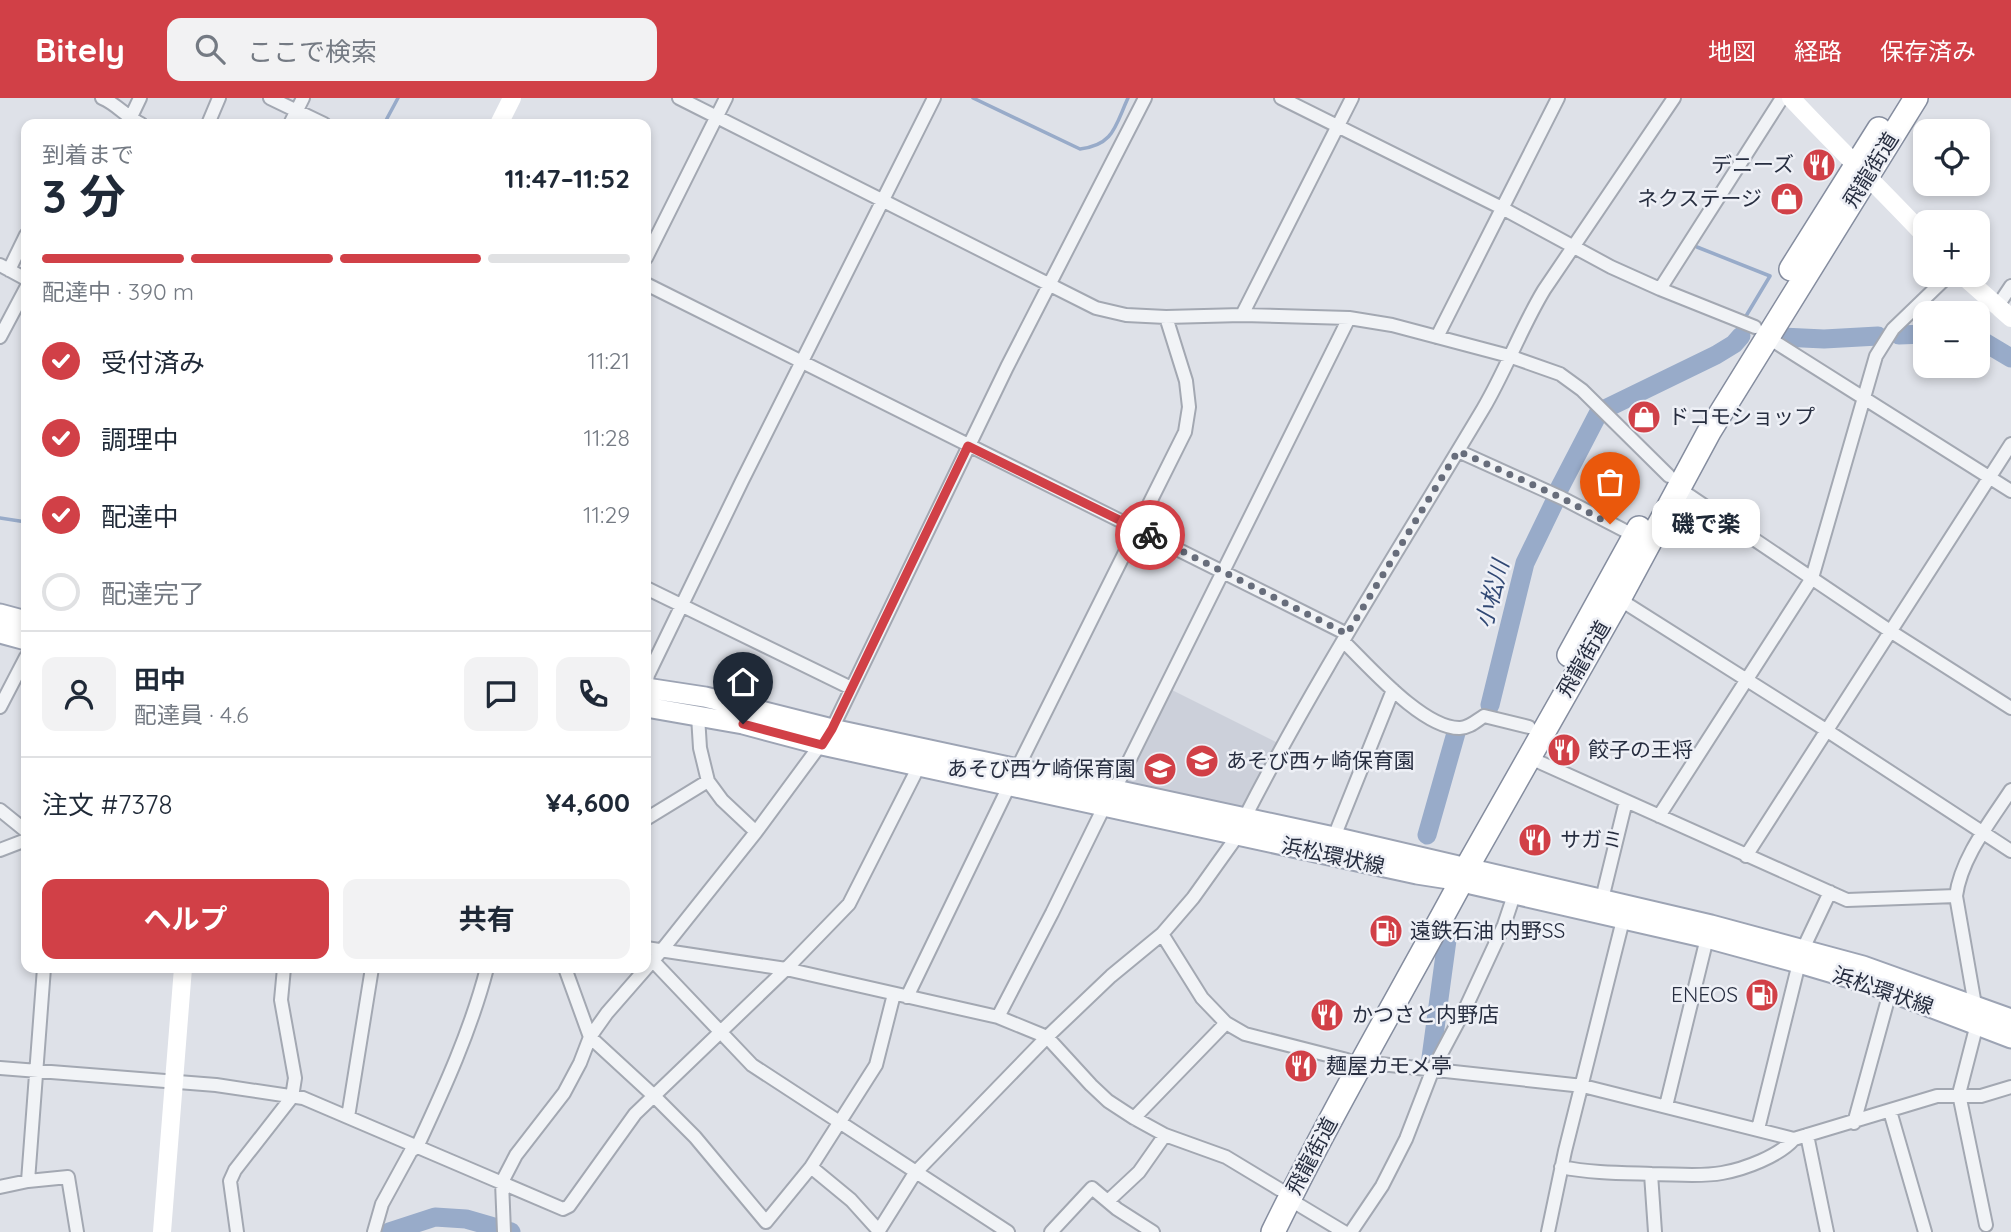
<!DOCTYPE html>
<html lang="ja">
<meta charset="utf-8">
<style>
:root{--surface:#fff;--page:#f2f2f3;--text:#1f2937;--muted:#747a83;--line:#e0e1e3;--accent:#d14047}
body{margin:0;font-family:Quicksand,"Noto Sans JP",sans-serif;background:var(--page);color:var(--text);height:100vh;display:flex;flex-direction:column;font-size:26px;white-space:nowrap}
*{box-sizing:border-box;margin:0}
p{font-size:23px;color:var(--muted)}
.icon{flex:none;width:38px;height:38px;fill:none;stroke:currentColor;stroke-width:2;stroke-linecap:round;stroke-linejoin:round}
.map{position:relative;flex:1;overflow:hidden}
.details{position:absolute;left:21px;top:21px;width:630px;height:854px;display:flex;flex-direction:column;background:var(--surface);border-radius:14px;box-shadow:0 4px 10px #0003}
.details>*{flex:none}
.buttons{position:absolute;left:1913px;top:21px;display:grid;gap:14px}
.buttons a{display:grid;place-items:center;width:77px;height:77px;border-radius:14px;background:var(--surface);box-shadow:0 4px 10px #0003;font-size:35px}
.pin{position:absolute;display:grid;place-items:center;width:60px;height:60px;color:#fff;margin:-72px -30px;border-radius:50% 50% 50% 0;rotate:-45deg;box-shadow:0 0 7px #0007}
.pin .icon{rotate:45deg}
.courier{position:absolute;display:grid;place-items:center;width:70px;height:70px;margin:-35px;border:5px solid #d14047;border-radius:50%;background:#fff;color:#222;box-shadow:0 2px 9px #0007}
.bubble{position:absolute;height:49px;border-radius:14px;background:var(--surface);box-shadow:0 4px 10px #0003;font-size:23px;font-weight:700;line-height:49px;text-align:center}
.overview em{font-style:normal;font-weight:700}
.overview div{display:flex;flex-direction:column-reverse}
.overview{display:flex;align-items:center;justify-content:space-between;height:119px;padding:0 21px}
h1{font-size:46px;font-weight:700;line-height:52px}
.bar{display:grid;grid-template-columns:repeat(4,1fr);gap:10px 7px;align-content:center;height:84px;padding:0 21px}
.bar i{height:9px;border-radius:5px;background:var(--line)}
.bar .current{background:var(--accent)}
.bar p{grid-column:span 4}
.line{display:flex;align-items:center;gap:18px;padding:0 21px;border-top:2px solid var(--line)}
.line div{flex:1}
.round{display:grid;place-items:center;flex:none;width:74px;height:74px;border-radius:14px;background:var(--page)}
ol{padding:0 21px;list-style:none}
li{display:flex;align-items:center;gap:21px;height:77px}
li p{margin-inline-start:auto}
li .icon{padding:7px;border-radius:50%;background:var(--accent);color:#fff;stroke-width:4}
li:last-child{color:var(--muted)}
li i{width:38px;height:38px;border:4px solid var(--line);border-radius:50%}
.action{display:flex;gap:14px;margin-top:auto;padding:14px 21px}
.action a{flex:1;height:80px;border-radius:14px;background:var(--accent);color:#fff;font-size:28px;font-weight:700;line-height:80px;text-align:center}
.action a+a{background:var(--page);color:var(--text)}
header{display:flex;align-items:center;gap:42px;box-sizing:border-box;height:98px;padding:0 35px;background:var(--accent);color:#fff}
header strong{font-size:33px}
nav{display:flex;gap:38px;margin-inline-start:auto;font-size:24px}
.search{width:490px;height:63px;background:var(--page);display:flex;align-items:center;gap:18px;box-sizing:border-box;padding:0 24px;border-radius:14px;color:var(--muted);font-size:26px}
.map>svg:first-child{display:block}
.built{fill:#ccd0da}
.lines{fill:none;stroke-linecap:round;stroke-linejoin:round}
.stream{stroke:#98abc9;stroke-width:3.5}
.river{stroke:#98abc9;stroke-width:19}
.street-casing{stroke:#a3a8b2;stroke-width:16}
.primary-casing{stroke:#9da4b4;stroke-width:23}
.highway-casing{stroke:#858d9f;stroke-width:26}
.street{stroke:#f1f3f6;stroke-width:12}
.secondary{stroke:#fff;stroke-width:18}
.primary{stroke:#fff;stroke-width:19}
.highway{stroke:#fff;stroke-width:23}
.done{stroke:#676d7b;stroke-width:7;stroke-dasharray:0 12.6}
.route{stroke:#d14047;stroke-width:9}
.labels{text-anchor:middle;stroke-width:5;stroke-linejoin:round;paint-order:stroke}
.poi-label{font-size:21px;fill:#272e40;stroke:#eef0f6;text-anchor:start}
.street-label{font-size:21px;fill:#272e40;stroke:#eef0f6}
.water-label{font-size:23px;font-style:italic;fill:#304874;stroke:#eef0f6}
</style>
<header>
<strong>Bitely</strong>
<div class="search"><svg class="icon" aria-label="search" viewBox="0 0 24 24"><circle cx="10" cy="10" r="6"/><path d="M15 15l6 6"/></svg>ここで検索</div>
<nav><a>地図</a><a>経路</a><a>保存済み</a></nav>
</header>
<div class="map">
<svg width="2011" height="1134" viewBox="0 0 2011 1134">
<rect width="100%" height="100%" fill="#dee1e8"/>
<path class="built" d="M 1170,591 L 1278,645 L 1244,709 L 1129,684 L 1126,681 Z"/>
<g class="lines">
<path class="stream" d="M 973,0 L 1080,51 C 1114,47 1115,28 1128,0
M 384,26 L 398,0
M 1697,149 L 1770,178 L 1746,218 L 1748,220
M 0,420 L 26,424"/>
<path class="river" d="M 1899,237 L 1925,236
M 1978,238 L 1979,241 L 2011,260
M 1782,239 L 1824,241 L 1878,238
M 1607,310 L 1716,257 L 1734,246 L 1741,238
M 1557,395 L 1598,316
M 1490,607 L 1525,465 L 1555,403
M 1427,737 L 1456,635
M 1430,967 L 1447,842
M 389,1134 L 435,1119 L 466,1121 L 511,1134"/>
<defs>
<path id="street" d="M 102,0 C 117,6 126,19 141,26
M 270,0 L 324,26
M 679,0 L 1096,210 L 1126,217 L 1166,219 L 1242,217 L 1349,220 L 1392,227 L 1509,258 L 1560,276 L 1582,292 L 1669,378
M 1281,0 L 1502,110 L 1611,169 L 1660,191 L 1755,229
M 130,21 L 140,0
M 208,26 L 219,0
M 290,26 L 303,0
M 646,160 L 726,0
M 0,167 L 26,181
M 9,172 L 26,137
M 646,186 L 1347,536
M 1660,191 L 1782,0
M 1997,209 L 2011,188
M 1242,217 L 1352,0
M 0,239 L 26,190
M 1437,239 L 1558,0
M 1767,239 L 2011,393
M 1458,353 L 1562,400 L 1635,438
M 1678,390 L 1890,533 L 2011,610
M 646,490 L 851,590
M 1619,501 L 1826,632 L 2011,753
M 1343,543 C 1368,567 1423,631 1460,630 C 1469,630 1476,623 1484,618 L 1529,629
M 646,587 L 648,577 L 742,383 L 934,0
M 0,609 L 26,559
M 698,618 L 700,650 L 708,683 L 722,702 L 756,734
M 1528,659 L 1847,802 L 1956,798
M 1017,671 L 1185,334 L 1189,309 L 1186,283 L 1166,219
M 1114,693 L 1349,220
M 0,712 L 26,733
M 1659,718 L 1812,480 L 1876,258 L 1893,231 L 1949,177
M 646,721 L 708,683
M 1244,721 C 1316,580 1402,447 1483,311 C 1506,272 1521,230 1544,192 L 1674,0
M 1334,739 L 1393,592
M 0,752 L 26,742
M 1746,758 L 2011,346
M 1602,801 L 1626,703
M 1162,836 L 1202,900 L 1226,925 L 1245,936 L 1347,962
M 646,850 L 786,871 L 998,919 L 1047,939 L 1091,987 L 1108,1003 L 1134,1020 L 1165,1037 L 1226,1059 L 1279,1091
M 1803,851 L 1830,794
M 653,863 L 752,967 L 1008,1134
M 565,870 L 590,939 L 653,997 L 695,1039 L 766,1124 L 811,1069 L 851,1102 L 879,1133
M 907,899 L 1010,686
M 1975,907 L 1956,798 C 1961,760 1990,724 2011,692
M 998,919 L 1052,815 L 1105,707
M 1977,926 L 1959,996 L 1986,1127
M 1362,964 L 1583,988 L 1794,1041
M 0,970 L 216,987 L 303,1000 L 563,1111 L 569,1108 L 635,1016 L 786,871 L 849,806 L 920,666
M 1666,1008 L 1707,840
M 1890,1013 L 1925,1134
M 348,1019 L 372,870
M 1134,1020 L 1226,925
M 1854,1025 L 1890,894
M 1758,1031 L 1799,865
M 1807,1037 L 1827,1134
M 811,1069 L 876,967 L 894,896
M 1561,1069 C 1591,1075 1621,1075 1652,1076 C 1675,1076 1700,1079 1722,1075 C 1745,1071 1779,1058 1794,1041 L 1937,998 L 1981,998 L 2011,989
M 1651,1076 L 1655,1134
M 28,1083 L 44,870
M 0,1089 L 28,1083 L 68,1079 L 77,1134
M 1289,1101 L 1344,1134
M 1108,1103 L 1139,1074 L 1165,1037
M 237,1134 L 230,1083 L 235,1072 L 292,999 L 295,980 L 281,902 L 284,870
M 374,1134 L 382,1106 L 411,1053 L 417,1049 C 444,991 471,932 487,870
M 504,1134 L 502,1084 L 516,1057 L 564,995 L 580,965 L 590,939 L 607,915 L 662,852 L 756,734 L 832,631 L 1007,269 L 1145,0
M 878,1134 L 915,1075 L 1047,939 L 1111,878 L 1162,836 L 1193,800 L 1238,737
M 1051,1134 L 1092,1090 L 1117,1111 L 1153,1134
M 1351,1134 L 1382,1088 L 1406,1041 L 1433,971 L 1466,909 L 1504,827 L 1514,797
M 1548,1134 L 1565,1053 L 1623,822"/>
<path id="primary" d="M 0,516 L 26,523
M 0,535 L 26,542
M 646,590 L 705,599 L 832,631 L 1334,739 L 1711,827 L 1863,868 L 2011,921
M 646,609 L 743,626 L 822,647 L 1417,776 L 1449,781 L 1707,840 L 1799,865 L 1870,886 L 2011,940"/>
<path id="highway" d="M 1791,171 L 1879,31
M 1569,557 L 1639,430
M 1273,1134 C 1331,1015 1398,901 1461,784 L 1466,771 L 1619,501 L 1709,334 L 1916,0"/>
</defs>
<use href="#street" class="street-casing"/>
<use href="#primary" class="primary-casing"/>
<use href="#highway" class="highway-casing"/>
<use href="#street" class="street"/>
<path class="secondary" d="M 1791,0 C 1835,47 1881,91 1925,138
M 499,26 L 512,0
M 1962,177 L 2011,220
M 162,1134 L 183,870"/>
<use href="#primary" class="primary"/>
<use href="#highway" class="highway"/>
</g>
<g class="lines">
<path class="done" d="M 1150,437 L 1347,536 L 1458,353 L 1562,400 L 1610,426"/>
<path class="route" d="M 743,626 L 822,647 L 832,631 L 968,348 L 1150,437"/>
</g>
<defs>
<symbol id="restaurant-disc" viewBox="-11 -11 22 22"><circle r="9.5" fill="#d14047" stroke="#eef0f6"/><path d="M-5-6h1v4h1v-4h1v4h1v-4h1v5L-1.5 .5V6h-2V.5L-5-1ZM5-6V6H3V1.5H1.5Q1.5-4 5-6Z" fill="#fff"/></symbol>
<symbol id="shop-disc" viewBox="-11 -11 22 22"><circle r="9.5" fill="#d14047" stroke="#eef0f6"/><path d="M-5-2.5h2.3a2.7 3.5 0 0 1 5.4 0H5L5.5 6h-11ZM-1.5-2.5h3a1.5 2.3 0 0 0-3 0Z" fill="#fff"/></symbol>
<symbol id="school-disc" viewBox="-11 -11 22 22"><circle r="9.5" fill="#d14047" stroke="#eef0f6"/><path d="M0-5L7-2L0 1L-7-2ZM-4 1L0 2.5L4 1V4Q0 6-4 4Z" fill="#fff"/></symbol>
<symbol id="fuel-disc" viewBox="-11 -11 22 22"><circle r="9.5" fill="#d14047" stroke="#eef0f6"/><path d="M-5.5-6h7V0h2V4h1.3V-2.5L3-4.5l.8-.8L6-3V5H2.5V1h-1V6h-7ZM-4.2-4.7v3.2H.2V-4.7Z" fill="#fff"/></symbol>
</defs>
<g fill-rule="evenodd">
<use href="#restaurant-disc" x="1800" y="48" width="38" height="38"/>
<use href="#shop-disc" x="1768" y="82" width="38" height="38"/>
<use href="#shop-disc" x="1625" y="300" width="38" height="38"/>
<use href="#restaurant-disc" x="1545" y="633" width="38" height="38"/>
<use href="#school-disc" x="1183" y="644" width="38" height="38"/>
<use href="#school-disc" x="1141" y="652" width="38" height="38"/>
<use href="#restaurant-disc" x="1516" y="723" width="38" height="38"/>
<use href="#fuel-disc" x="1367" y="814" width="38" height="38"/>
<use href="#fuel-disc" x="1743" y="878" width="38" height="38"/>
<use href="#restaurant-disc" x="1308" y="898" width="38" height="38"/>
<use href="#restaurant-disc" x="1282" y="949" width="38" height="38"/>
</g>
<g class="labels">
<g class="poi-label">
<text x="1794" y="74" text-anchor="end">デニーズ</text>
<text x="1762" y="108" text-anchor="end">ネクステージ</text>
<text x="1668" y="326">ドコモショップ</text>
<text x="1588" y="659">餃子の王将</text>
<text x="1226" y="670">あそび西ヶ崎保育園</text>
<text x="1136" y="678" text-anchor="end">あそび西ケ崎保育園</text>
<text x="1560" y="749">サガミ</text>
<text x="1410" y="840">遠鉄石油 内野SS</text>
<text x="1738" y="904" text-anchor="end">ENEOS</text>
<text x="1352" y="924">かつさと内野店</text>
<text x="1326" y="975">麺屋カモメ亭</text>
</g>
<g class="street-label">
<text transform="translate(1871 72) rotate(-58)" y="7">飛龍街道</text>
<text transform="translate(1584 561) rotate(-60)" y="7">飛龍街道</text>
<text transform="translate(1333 758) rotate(12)" y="7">浜松環状線</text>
<text transform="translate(1883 893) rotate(19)" y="7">浜松環状線</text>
<text transform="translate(1312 1058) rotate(-62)" y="7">飛龍街道</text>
</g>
<g class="water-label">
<text transform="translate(1492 496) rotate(-75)" y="8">小松川</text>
</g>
</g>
</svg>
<div class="buttons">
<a><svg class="icon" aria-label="locate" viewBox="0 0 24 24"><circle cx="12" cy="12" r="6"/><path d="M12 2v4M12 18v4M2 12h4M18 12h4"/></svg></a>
<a>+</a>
<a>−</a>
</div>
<div class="pin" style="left:1610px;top:426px;background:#ea580c"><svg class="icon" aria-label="bag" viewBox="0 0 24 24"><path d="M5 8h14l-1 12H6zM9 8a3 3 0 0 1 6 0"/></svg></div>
<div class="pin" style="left:743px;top:626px;background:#1f2937"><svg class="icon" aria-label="home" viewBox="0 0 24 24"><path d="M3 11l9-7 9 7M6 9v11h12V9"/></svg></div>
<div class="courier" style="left:1150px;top:437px"><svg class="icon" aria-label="bike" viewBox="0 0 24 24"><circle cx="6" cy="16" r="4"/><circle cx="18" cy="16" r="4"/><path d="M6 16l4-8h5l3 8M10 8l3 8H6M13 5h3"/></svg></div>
<div class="bubble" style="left:1652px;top:401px;width:108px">磯で楽</div>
<section class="details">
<div class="overview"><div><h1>3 分</h1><p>到着まで</p></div><em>11:47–11:52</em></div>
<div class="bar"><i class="current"></i><i class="current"></i><i class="current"></i><i></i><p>配達中 · 390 m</p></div>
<ol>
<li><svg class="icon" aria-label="check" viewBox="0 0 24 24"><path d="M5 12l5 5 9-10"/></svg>受付済み<p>11:21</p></li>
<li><svg class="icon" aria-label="check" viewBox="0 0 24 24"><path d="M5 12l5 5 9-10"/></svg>調理中<p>11:28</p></li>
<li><svg class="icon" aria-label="check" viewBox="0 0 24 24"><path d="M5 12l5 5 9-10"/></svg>配達中<p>11:29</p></li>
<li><i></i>配達完了</li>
</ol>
<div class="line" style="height:126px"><a class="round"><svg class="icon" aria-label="person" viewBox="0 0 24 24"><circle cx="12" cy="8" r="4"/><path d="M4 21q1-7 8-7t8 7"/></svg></a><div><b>田中</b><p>配達員 · 4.6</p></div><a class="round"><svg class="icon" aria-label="chat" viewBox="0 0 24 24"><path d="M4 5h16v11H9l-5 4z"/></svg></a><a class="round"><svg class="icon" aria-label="phone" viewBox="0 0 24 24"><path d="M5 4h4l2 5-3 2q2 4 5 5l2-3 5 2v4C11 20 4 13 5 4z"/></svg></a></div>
<div class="line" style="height:91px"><div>注文 #7378</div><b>¥4,600</b></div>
<div class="action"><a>ヘルプ</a><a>共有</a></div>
</section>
</div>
